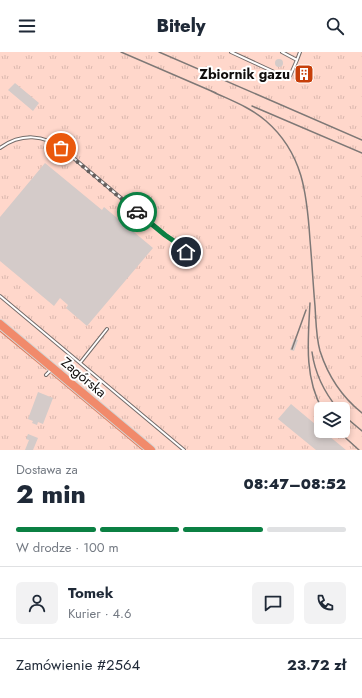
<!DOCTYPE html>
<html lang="pl">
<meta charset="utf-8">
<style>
:root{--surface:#fff;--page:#f2f2f3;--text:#1f2937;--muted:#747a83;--line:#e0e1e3;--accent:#0b8043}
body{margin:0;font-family:Jost,sans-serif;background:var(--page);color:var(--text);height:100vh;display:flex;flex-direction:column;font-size:15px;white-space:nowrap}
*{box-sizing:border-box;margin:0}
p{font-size:13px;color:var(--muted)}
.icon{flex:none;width:22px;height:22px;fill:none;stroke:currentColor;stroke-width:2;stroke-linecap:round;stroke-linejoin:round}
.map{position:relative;height:398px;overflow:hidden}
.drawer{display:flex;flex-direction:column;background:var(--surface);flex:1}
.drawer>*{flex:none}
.fabs{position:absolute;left:314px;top:350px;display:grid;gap:8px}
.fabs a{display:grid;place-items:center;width:36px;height:36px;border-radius:6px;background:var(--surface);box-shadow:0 2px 6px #0003;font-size:20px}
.pin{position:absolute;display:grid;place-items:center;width:34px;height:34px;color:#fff;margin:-17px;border:2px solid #fff;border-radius:50%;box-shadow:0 1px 4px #0007}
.courier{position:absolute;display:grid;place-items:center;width:40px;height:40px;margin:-20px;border:3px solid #0b8043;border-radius:50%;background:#fff;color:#222;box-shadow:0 1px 5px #0007}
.headline em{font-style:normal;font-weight:800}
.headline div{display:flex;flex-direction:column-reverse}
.headline{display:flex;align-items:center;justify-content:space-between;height:68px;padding:0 16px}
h1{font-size:26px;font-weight:800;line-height:30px}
.bar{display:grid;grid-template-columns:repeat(4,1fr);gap:6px 4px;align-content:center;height:48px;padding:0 16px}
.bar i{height:5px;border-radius:3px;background:var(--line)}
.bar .active{background:var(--accent)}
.bar p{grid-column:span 4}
.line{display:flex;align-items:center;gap:10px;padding:0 16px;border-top:1px solid var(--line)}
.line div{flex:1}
.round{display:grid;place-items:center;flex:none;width:42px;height:42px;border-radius:6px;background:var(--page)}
header{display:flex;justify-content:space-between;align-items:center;height:52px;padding:0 16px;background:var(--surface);font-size:18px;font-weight:800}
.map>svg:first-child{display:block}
.park{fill:url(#park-tufts);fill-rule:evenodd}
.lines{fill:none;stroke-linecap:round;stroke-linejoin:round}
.stream{stroke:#db7b5e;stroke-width:1.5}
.building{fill:#d4cbc9}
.lane-casing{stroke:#746c6a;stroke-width:4}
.highway-casing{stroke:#d4d4d3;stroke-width:10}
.lane{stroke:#fff;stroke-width:2}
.highway{stroke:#f18a6b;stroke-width:8}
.rail{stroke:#7e7876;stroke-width:1.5}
.done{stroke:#645e5d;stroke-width:4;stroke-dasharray:0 7.2}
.route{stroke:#0b8043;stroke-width:5}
.labels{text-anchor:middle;stroke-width:4;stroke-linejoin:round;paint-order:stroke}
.poi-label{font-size:14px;font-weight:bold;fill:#110e0d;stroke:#fff;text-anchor:end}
.street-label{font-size:14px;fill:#110e0d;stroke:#fff}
</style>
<header><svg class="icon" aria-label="menu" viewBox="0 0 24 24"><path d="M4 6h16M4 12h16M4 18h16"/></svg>Bitely<svg class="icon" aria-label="search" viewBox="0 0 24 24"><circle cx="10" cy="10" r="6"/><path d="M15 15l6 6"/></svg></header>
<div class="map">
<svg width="362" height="398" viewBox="0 0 362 398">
<defs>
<pattern id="park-tufts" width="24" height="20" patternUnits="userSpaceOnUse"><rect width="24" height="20" fill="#ffd7cb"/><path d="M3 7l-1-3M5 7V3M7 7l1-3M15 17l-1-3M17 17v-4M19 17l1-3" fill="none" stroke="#dab7ad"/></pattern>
</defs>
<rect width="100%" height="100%" fill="#fdf4f1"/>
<path class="park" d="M 0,0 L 362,0 L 362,398 L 0,398 ZM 321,357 L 343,357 L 343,379 L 321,379 Z"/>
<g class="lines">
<path class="stream" d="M 0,279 L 46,317
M 52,322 L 143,398"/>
</g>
<path class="building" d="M275 11a4 4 0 1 1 8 0a4 4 0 1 1-8 0Z
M 15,31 L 39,51 L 33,59 L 8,38 Z
M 45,111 L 102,158 L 104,155 L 153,196 L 87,274 L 66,256 L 68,253 L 60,246 L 54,254 L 0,209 L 0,165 Z
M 294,287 L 298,288 L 294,299 L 290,298 Z
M 38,340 L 53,346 L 43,372 L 38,370 L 37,373 L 32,371 L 33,369 L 28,367 Z
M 291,352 L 321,377 L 321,379 L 323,379 L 346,398 L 316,398 L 278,367 Z
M 28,382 L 38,386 L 33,398 L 25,398 L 29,388 L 26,387 Z"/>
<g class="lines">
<defs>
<path id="lane" d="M 231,0 L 285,25 L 290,24 L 297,8 L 282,0
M 297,8 L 300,0
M 0,96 C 21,81 44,82 64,98 L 165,183 L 179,192 L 186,200
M 0,244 L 184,398
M 80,311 L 107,277
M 46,323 L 52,317"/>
<path id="highway" d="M 0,272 L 151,398"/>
</defs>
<use href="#lane" class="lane-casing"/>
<use href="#highway" class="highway-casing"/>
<use href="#lane" class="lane"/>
<use href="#highway" class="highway"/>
<path class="rail" d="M 121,0 L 216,41
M 159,0 L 362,88
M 211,39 C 230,48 250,55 266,69 C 303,101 307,142 310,188 C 312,210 313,232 315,254 C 316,269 316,285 320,299 C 328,324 342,345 362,361
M 252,54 L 362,101
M 310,251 C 308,288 304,324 322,357
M 292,297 L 306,258
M 312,300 C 315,322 324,340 338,357
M 343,363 L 362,379
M 338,379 L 359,398"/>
</g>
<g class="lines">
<path class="done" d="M 61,96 L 137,160"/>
<path class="route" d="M 137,160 L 165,183 L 178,192 L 186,200"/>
</g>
<defs>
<symbol id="building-square" viewBox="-11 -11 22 22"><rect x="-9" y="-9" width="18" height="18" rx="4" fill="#c73f0a" stroke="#fff"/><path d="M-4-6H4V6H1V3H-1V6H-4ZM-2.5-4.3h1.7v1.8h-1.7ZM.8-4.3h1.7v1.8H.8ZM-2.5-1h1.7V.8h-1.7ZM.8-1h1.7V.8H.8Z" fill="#fff"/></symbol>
</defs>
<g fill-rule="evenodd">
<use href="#building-square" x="293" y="11" width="22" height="22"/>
</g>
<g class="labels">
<g class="poi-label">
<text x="290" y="27">Zbiornik gazu</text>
</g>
<g class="street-label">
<text transform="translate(84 325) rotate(40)" y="5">Zagórska</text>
</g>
</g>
</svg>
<div class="fabs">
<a><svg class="icon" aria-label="layers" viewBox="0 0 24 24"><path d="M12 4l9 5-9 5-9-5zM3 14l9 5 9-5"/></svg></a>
</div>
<div class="pin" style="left:61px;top:96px;background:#ea580c"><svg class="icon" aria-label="bag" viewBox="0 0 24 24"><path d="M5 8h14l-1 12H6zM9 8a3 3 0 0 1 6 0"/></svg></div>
<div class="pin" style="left:186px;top:200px;background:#1f2937"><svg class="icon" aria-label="home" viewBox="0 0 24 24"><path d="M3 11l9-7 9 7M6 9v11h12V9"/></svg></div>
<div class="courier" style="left:137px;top:160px"><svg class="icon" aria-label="car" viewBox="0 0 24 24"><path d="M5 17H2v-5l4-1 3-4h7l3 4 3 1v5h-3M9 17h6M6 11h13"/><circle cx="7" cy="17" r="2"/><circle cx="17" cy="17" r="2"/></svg></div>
</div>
<section class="drawer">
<div class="headline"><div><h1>2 min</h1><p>Dostawa za</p></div><em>08:47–08:52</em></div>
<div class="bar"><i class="active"></i><i class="active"></i><i class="active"></i><i></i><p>W drodze · 100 m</p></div>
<div class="line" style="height:72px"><a class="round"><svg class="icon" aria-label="person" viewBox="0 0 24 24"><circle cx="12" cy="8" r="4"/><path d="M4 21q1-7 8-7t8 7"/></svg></a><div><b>Tomek</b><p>Kurier · 4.6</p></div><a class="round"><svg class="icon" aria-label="chat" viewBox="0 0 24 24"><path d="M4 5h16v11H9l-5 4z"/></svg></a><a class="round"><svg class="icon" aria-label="phone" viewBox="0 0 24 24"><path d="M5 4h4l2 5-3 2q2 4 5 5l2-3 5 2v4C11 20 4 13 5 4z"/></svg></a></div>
<div class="line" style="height:52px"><div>Zamówienie #2564</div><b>23.72 zł</b></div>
</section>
